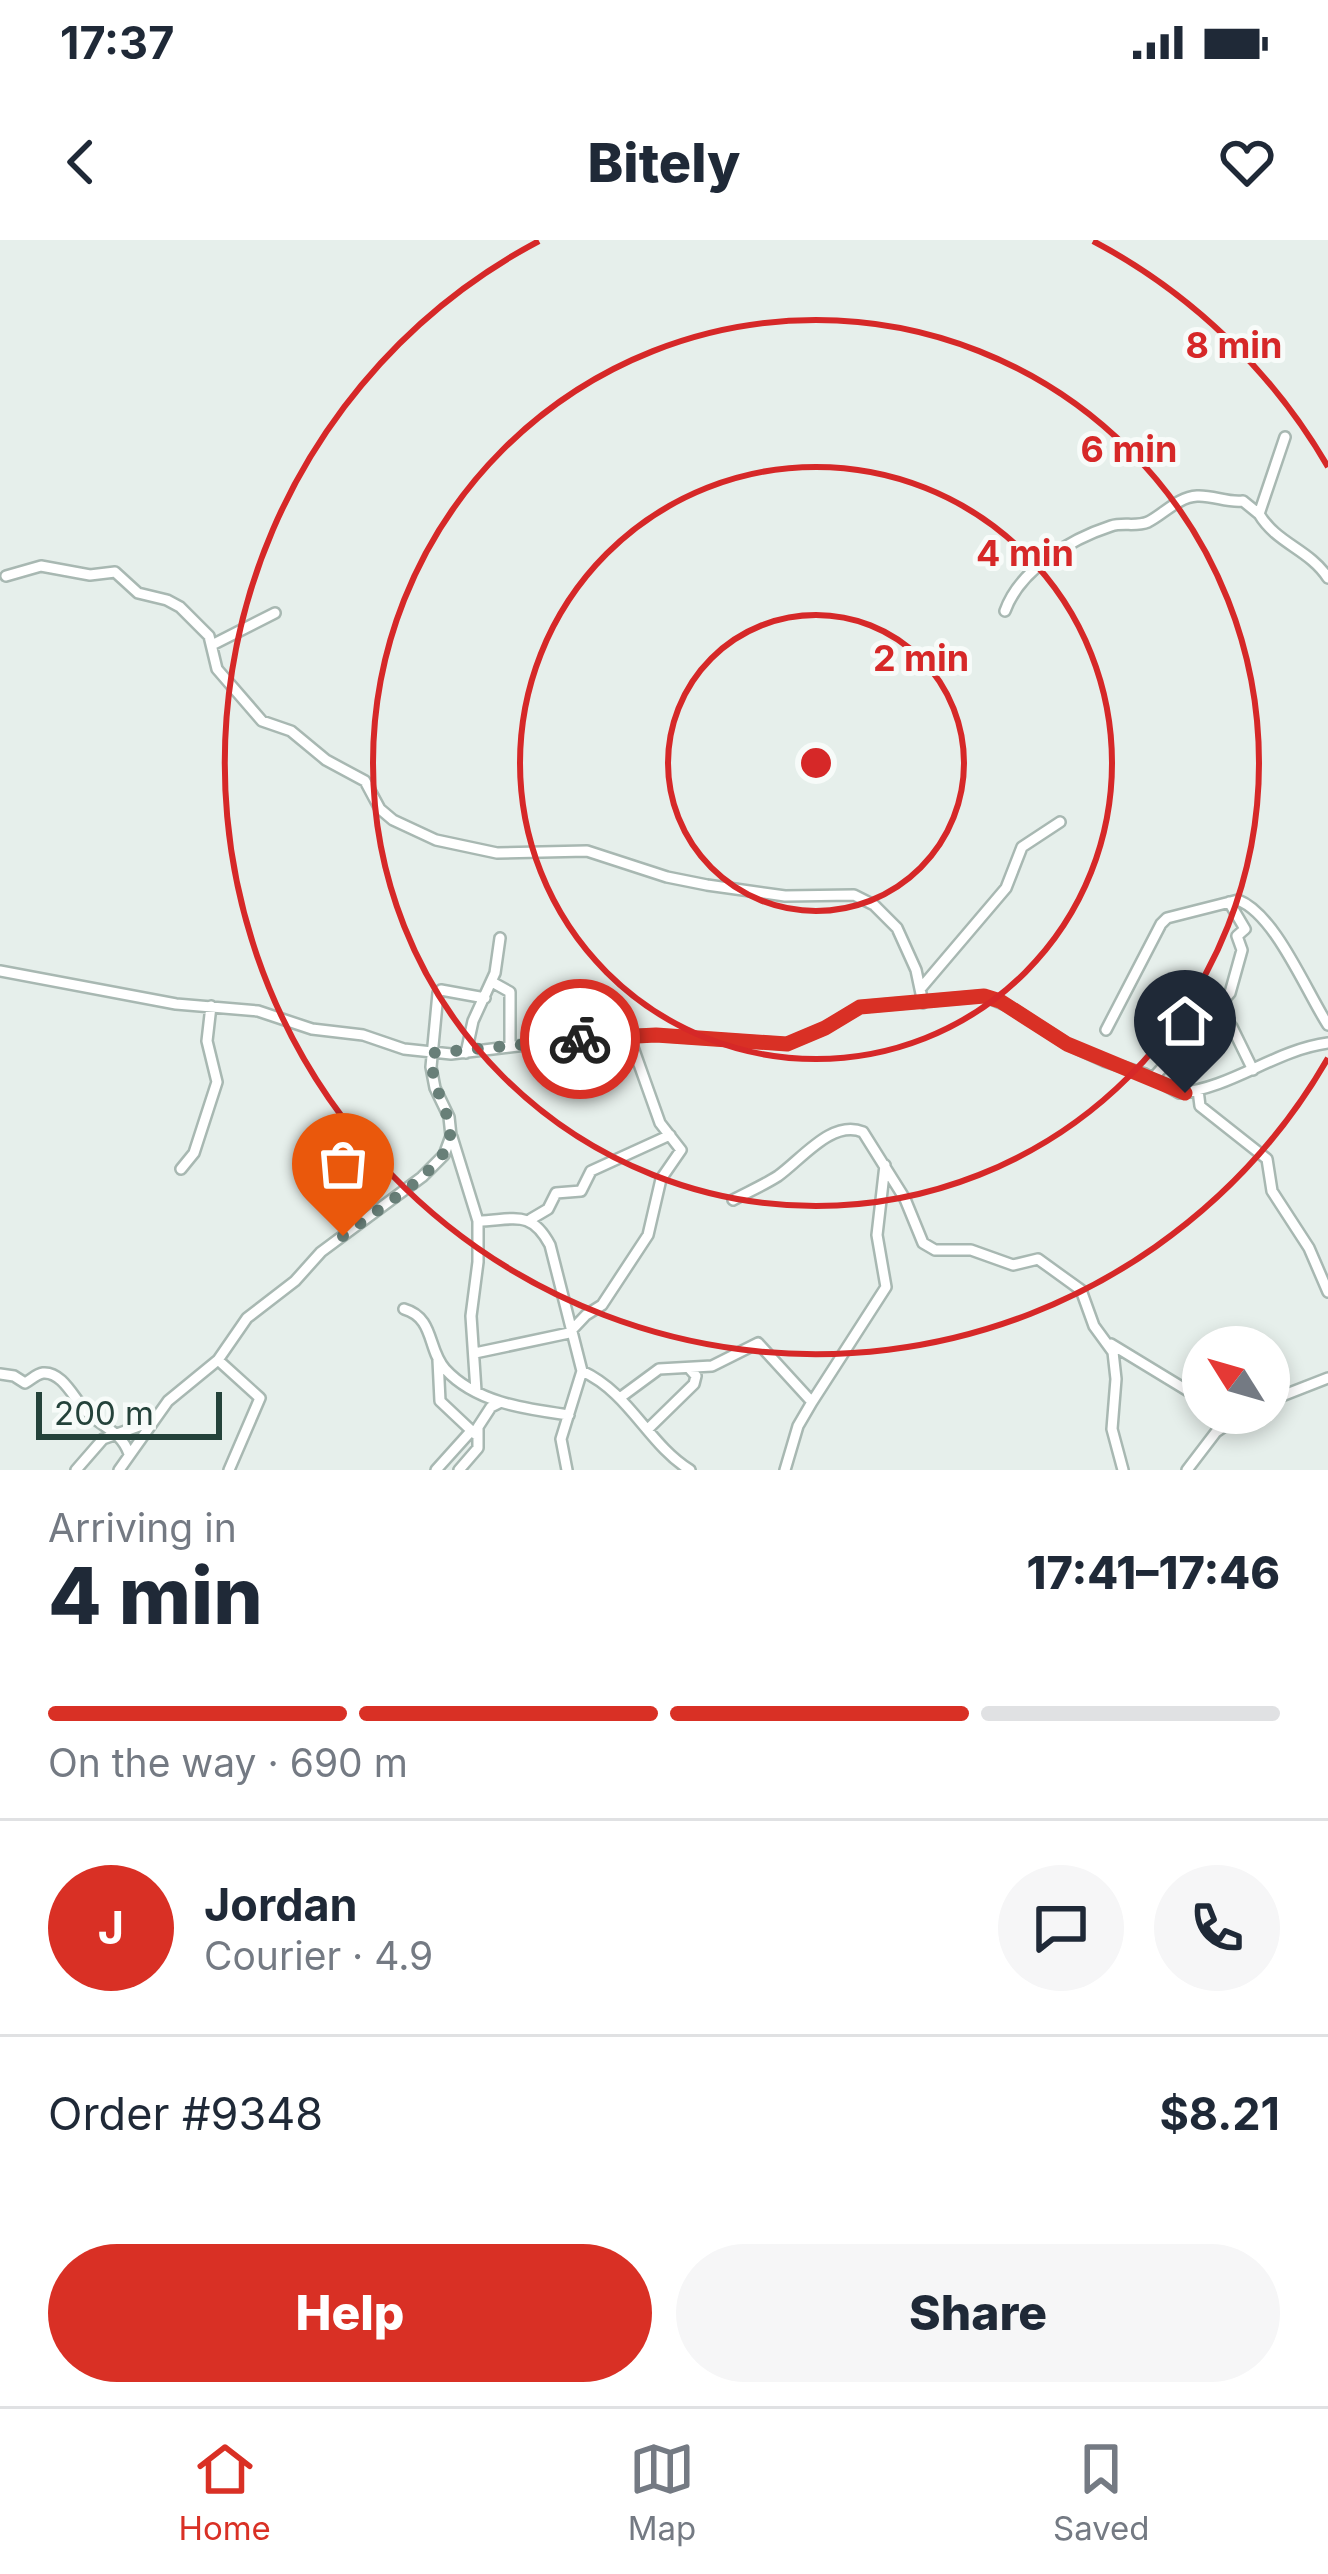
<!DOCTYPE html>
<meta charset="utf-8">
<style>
:root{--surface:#fff;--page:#f6f6f7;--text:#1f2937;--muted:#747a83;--line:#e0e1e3;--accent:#d93025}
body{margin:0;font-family:Inter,sans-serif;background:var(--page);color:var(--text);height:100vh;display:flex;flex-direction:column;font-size:45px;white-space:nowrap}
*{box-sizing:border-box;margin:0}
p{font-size:39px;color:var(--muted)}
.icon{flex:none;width:66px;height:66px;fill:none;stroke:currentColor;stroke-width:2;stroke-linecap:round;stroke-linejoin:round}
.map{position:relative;height:1230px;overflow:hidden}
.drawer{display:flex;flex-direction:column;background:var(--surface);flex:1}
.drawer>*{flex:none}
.needle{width:78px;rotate:307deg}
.fabs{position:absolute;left:1182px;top:1086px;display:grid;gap:24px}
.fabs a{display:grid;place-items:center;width:108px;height:108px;border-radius:50%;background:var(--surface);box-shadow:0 6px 18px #0003;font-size:60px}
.scale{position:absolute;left:36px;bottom:30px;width:186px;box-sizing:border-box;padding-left:12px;border:6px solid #24423a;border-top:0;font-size:33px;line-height:42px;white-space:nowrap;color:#24423a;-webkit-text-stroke:9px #f7fbf9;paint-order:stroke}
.pin{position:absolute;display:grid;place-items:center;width:102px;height:102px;color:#fff;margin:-123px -51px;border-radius:50% 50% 50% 0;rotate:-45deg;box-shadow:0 0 12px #0007}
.pin .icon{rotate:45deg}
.courier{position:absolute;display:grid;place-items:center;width:120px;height:120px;margin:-60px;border:9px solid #d93025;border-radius:50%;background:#fff;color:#222;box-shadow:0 3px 15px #0007}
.summary em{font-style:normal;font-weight:800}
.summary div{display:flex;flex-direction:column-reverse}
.summary{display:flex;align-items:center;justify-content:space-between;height:204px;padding:0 48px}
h1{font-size:78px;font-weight:800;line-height:90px}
.bar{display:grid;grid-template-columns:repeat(4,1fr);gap:18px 12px;align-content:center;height:144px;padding:0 48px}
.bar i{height:15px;border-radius:9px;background:var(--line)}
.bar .selected{background:var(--accent)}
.bar p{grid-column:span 4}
.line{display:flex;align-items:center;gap:30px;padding:0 48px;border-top:3px solid var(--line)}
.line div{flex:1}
.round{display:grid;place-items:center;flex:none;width:126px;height:126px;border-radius:63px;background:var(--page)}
.primary-button{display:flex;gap:24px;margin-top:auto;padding:24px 48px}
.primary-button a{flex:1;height:138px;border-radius:72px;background:var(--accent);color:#fff;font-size:48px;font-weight:800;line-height:138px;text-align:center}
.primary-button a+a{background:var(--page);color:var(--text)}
.status{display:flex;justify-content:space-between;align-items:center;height:84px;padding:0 60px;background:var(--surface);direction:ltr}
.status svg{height:33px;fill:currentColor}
header{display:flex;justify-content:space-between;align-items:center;height:156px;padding:0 48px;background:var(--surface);font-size:54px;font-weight:800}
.tab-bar{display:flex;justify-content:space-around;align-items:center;height:168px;border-top:3px solid var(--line);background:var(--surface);font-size:33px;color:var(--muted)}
.tab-bar a{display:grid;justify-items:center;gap:6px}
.tab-bar .selected{color:var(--accent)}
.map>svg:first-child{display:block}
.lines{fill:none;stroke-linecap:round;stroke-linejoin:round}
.minor-casing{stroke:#a8b8b2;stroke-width:14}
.minor{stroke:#fff;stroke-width:9}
.done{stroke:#687f78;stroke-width:12;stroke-dasharray:0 21.6}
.route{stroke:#d93025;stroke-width:15}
.ring{fill:none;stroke:#d62828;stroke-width:6}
.centre{fill:#d62828;stroke:#f7fbf9;stroke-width:6}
.ring-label{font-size:36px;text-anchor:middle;font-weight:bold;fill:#d62828;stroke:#f7fbf9;stroke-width:10;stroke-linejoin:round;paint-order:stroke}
</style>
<div class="status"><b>17:37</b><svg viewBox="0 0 49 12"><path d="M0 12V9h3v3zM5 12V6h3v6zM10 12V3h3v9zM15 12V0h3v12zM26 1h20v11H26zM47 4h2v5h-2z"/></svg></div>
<header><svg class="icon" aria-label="back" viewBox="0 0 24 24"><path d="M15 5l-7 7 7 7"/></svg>Bitely<svg class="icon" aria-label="heart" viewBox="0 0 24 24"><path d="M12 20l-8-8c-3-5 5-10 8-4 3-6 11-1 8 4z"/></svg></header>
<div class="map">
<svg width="1328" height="1230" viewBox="0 0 1328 1230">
<rect width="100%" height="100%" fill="#e6efeb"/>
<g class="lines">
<defs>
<path id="minor" d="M 1285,197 L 1259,274 C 1277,304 1309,309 1328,338
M 6,336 L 41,326 L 90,335 L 115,332 L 138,353 L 167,360 L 180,367 L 209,396 L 217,429 L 262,481 L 291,491 L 326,520 L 365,541 L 380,569 L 393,580 L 436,600 L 497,613 L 587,611 L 667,637 L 707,645 L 785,656 L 854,655 L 874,665 L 897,688 L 916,730 L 923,763
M 1005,371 C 1020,329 1071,299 1111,286 C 1123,282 1136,287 1148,282 C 1164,274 1178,257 1197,256 C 1213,255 1227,263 1243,261 L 1259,274
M 212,405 L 275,373
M 0,731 L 176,764 L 258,771 L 312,789 L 363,795 L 404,809 L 451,814 L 600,796 L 656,795 L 787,804 L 825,788 L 860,767 L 984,756 L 1008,766 L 1067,804 L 1104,821 L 1145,834 L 1179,853 C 1232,848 1275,810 1328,803
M 492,742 L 510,752 L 510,807
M 921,748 L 1006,648 L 1022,607 L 1060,582
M 1195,788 L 1210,798 L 1232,787 L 1253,830
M 1106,790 L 1161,684 L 1167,678 L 1238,660 C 1275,674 1306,751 1328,785
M 466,813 L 473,781 L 495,733 L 500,698
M 1153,838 L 1230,753 L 1242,710 L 1237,696 L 1245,689 L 1229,662
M 1198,850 L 1200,866 L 1267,919 L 1272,951 L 1309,1008 L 1328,1052
M 452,897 L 478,981 L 478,1022 L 471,1076 L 476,1151
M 181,929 L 194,913 L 217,842 L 207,801 L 211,766
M 733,960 C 748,952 764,945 778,936 C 802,919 832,879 863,892 L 905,959 L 923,1003 L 935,1010 L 971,1010 L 1013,1025 L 1038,1019 L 1081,1050 L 1094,1086 L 1113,1112 L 1116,1139 L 1112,1189 L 1123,1230
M 531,979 L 548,969 L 556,953 L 581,951 L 591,931 L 670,895
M 478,981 C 514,980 531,969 550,1005 L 582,1131 L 561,1199 L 567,1230
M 404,1069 C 435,1078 427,1109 445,1129 C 476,1163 526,1169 569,1175
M 1111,1104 L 1203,1160
M 475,1113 L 569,1093 L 586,1075 L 602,1065 L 648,995 L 661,939 L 681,910 L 660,883 L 629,796
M 218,1120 L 260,1158 L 229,1230
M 438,1120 L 440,1161 L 475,1194
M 582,1131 C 630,1153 648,1204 690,1230
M 0,1134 L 14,1136 L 25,1143 C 31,1140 36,1134 43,1133 C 63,1131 75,1161 87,1172 C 102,1187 122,1192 129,1214
M 621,1157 L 659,1129 L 712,1126 L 758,1103 L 812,1162
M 1269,1161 L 1328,1138
M 649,1188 L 694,1144 L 696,1136 L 689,1128
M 76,1230 L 103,1199 L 153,1181
M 119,1230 L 168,1161 L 218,1120 L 247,1078 L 295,1041 L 321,1012 L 422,937 L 444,915 L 451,896 L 449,877 L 435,848 L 431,827 L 438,753 L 441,750 L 485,758
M 436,1230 L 472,1190
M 459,1230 L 478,1208 L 478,1187 L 491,1167 L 499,1163
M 785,1230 L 798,1186 L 812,1162 L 886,1047 L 877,995 L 885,925
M 1187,1230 L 1216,1192 L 1243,1173"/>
</defs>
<use href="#minor" class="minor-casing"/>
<use href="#minor" class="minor"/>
</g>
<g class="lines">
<path class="done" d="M 343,996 L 422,938 L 449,907 C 456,872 427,848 433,813 L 580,799"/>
<path class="route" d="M 580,799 L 656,795 L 787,804 L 825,788 L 860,767 L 984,756 L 1000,761 L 1067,804 L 1185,853"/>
</g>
<g class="ring">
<circle cx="816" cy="523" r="148"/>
<circle cx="816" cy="523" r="296"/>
<circle cx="816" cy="523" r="443"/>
<path d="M1328 818A591 591 0 1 1 539 1M1093 1A591 591 0 0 1 1328 227"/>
</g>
<circle cx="816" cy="523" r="18" class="centre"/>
<g class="ring-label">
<text x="1234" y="118">8 min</text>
<text x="1129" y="222">6 min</text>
<text x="1025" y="326">4 min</text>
<text x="921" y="431">2 min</text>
</g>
</svg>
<div class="fabs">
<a><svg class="needle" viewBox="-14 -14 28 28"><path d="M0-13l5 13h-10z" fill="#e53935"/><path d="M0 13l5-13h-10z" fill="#747a83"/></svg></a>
</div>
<div class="scale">200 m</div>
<div class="pin" style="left:343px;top:996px;background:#ea580c"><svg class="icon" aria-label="bag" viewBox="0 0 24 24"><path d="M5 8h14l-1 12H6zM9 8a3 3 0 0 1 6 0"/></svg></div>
<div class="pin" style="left:1185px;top:853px;background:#1f2937"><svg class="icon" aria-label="home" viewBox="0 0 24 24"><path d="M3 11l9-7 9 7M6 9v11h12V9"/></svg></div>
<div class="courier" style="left:580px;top:799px"><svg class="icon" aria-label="bike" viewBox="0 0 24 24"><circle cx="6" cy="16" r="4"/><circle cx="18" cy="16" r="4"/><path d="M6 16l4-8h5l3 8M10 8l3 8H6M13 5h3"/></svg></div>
</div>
<section class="drawer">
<div class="summary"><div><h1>4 min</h1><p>Arriving in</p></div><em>17:41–17:46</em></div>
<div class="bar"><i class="selected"></i><i class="selected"></i><i class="selected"></i><i></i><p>On the way · 690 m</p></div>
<div class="line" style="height:216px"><b class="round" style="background:var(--accent);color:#fff">J</b><div><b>Jordan</b><p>Courier · 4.9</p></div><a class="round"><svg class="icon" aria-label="chat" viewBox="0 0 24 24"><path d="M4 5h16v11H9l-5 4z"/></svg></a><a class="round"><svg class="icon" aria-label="phone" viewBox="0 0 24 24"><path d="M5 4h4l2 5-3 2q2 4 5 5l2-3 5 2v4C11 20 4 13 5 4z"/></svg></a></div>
<div class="line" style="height:156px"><div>Order #9348</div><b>$8.21</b></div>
<div class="primary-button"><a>Help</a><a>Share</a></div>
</section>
<nav class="tab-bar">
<a class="selected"><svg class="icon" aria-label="home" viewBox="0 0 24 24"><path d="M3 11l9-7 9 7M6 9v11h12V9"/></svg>Home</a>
<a><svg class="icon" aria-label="map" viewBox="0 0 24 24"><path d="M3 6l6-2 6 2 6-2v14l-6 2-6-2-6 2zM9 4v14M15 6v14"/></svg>Map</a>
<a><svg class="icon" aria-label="saved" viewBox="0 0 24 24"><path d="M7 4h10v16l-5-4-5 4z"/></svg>Saved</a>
</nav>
